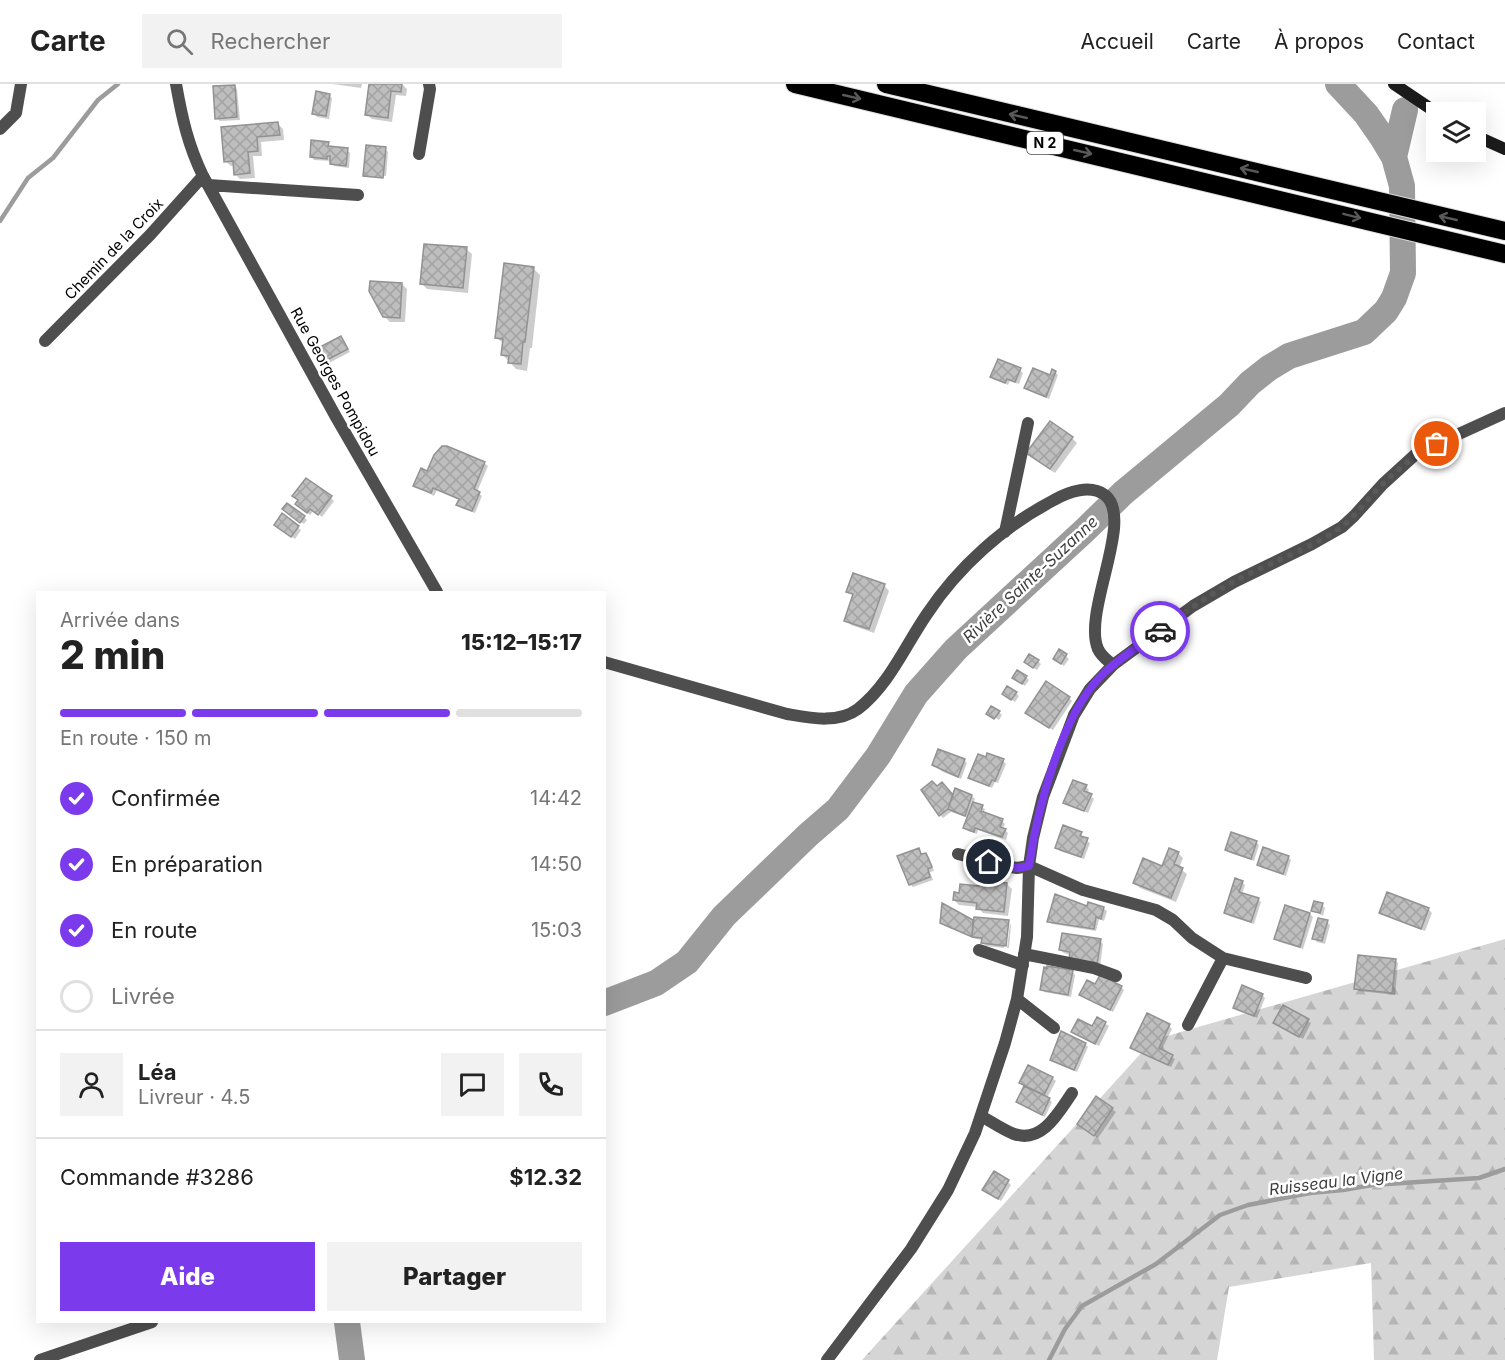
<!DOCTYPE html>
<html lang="fr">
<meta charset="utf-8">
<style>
:root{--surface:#fff;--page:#f2f2f2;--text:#222;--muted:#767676;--line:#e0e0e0;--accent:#7c3aed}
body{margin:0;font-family:Inter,sans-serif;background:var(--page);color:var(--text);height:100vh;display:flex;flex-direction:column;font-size:22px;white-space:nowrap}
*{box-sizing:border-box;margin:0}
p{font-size:20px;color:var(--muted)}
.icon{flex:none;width:33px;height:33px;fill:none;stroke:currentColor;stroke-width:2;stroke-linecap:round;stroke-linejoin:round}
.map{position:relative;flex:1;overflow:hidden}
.details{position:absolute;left:36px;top:507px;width:570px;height:732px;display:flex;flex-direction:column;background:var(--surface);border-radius:0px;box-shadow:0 6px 24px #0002}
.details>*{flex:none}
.fabs{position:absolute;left:1426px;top:18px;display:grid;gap:12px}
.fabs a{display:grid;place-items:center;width:60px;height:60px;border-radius:0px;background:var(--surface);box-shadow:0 6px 24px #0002;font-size:30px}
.pin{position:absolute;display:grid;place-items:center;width:51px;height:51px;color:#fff;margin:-26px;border:3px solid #fff;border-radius:50%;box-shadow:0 2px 6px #0007}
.courier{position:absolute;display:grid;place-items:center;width:60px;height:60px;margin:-30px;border:4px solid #7c3aed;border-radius:50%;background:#fff;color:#222;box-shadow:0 2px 8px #0007}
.summary em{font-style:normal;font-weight:800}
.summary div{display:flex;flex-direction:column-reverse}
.summary{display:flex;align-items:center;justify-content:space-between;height:102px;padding:0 24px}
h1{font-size:39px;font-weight:800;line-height:45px}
.bar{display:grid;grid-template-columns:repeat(4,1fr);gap:9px 6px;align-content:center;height:72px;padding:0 24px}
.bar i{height:8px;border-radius:4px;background:var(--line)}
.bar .active{background:var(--accent)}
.bar p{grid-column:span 4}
.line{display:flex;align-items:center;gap:15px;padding:0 24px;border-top:2px solid var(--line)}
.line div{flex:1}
.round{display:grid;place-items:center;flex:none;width:63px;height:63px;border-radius:0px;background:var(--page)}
ol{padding:0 24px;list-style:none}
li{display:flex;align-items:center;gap:18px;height:66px}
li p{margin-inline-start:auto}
li .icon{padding:6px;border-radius:50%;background:var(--accent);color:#fff;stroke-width:4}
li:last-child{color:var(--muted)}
li i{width:33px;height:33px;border:3px solid var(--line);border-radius:50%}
.cta{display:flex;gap:12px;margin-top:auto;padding:12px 24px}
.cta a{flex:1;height:69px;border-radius:0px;background:var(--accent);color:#fff;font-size:24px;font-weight:800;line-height:69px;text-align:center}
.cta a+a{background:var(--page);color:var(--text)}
header{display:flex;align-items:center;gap:36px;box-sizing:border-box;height:84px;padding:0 30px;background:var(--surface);border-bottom:2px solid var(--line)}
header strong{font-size:28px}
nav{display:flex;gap:33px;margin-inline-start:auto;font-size:21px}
.search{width:420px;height:54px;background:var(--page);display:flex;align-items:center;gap:15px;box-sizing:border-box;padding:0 21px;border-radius:0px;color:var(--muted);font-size:22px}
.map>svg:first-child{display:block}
.forest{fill:url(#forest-firs)}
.shadow{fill:#0003}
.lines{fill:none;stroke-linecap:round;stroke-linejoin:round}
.stream{stroke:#9c9c9c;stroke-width:4.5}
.river{stroke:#9c9c9c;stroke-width:26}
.building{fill:url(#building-cross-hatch);stroke:#929292;stroke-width:1.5}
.highway-casing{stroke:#dbdbdb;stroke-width:20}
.street{stroke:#4e4e4e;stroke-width:12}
.secondary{stroke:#1b1b1b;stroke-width:12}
.highway{stroke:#000;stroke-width:18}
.oneway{stroke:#595959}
.done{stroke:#595959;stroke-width:6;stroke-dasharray:0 10.8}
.route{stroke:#7c3aed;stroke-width:8}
.labels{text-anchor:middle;stroke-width:5;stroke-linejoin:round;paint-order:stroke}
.shield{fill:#fff;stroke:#4c4c4c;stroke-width:1.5}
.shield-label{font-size:14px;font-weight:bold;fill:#000}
.street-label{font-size:15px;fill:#000;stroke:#fff}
.water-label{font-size:16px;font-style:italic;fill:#3d3d3d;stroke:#fff}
</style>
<header>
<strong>Carte</strong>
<div class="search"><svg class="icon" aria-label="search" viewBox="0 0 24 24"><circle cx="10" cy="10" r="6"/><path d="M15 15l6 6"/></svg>Rechercher</div>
<nav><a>Accueil</a><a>Carte</a><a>À propos</a><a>Contact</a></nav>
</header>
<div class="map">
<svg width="1505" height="1276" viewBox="0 0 1505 1276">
<defs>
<pattern id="forest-firs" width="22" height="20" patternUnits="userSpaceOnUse" patternTransform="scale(1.5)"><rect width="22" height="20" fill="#d5d5d5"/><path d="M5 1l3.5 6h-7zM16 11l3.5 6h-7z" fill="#b5b5b5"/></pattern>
<pattern id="building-cross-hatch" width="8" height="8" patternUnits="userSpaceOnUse" patternTransform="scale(1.5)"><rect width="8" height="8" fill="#bebebe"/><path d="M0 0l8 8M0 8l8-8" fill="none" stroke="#a2a2a2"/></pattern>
</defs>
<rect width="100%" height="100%" fill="#fff"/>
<path class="forest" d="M 1505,855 L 1505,1276 L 1374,1276 L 1371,1179 L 1229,1203 L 1217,1276 L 862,1276 L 1153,956 Z"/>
<path class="shadow" d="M 333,0 L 362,0 L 361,4 Z
M 371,0 L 402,0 L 407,5 L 406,12 L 396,11 L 392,38 L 372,35 L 367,30 Z
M 234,2 L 237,5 L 240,36 L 220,37 L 216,34 Z
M 329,11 L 332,14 L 329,35 L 317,33 L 314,29 Z
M 278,40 L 283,45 L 284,56 L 261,58 L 262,72 L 253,72 L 255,94 L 240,95 L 235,90 L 235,82 L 231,82 L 225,77 L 223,44 Z
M 328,59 L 331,64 L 347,66 L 350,69 L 349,84 L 334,82 L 331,77 L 314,76 L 311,72 Z
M 385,65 L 388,68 L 386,92 L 366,91 L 366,93 L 365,91 Z
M 466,165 L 472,170 L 468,209 L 427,205 L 422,200 Z
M 533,184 L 540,191 L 532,264 L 530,264 L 527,287 L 516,285 L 502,270 L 504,260 L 497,254 Z
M 402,200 L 407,205 L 405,238 L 390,238 L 384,232 Z
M 341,254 L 350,268 L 329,279 L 326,276 Z
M 1020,286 L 1023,289 L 1019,300 L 1010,297 L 1008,301 L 992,292 Z
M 1055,288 L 1058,291 L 1049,315 L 1026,304 L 1051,293 Z
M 1072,354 L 1077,359 L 1055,389 L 1033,374 Z
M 484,379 L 488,382 L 477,408 L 482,412 L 475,429 L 461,424 L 458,420 L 460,416 L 437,406 L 434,412 L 415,402 L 428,389 Z
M 331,414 L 334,417 L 322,433 L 314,426 L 310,431 L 300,423 Z
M 287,428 L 304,433 L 307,436 L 304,440 Z
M 283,432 L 301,446 L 295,455 L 279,444 Z
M 884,501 L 889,507 L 874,549 L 851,541 L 846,536 L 854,513 L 848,507 Z
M 1066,572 L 1069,575 L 1064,582 L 1058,578 Z
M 1038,577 L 1041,580 L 1037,586 L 1029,581 Z
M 1026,593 L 1029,596 L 1025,602 L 1017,596 Z
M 1016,609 L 1019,612 L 1015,618 L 1007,613 Z
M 1069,614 L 1072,617 L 1053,646 L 1030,632 Z
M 999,628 L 1002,631 L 999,636 L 989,630 Z
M 986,675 L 1003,677 L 1006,680 L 998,699 L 995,698 L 992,704 L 970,694 Z
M 964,676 L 967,679 L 961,695 L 943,688 L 934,681 Z
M 1086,703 L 1089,706 L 1087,710 L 1094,715 L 1088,729 L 1065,718 Z
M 937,704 L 953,713 L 972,712 L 975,715 L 973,719 L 985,725 L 983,730 L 1002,737 L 1005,740 L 1003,744 L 1008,749 L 1006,756 L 978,746 L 977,750 L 968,747 L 965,744 L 968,734 L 951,728 L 943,734 L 940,731 Z
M 1081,749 L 1083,754 L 1090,759 L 1084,775 L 1060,767 L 1057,763 Z
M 1256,758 L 1259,761 L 1254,777 L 1230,769 L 1226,766 Z
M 919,766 L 923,771 L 926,770 L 929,773 L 934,787 L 930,788 L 933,796 L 913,803 L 910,800 Z
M 1178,769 L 1183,774 L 1179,784 L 1187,790 L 1176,818 L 1140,804 L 1135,799 L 1163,784 Z
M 1288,773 L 1291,776 L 1286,792 L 1262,784 L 1259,781 Z
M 1242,798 L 1245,801 L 1242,810 L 1258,815 L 1261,818 L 1254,840 L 1229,832 L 1226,829 Z
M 1007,800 L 1012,805 L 1008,832 L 983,829 L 978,823 L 959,821 L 954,816 L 961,810 Z
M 1388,810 L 1429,826 L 1432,829 L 1425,847 L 1384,831 L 1381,828 Z
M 943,821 L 974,838 L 1007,838 L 1004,864 L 986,862 L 983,859 L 983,856 L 976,855 L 945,842 L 941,838 Z
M 1322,821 L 1325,824 L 1323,832 L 1313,826 Z
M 1088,824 L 1103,824 L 1107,827 L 1104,837 L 1099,835 L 1096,847 L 1052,840 L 1049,837 Z
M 1310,830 L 1313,833 L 1303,865 L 1279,858 L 1276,855 Z
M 1327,838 L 1330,841 L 1325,860 L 1317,858 L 1314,854 Z
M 1010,840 L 1011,841 L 1009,864 L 1007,864 Z
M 1100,857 L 1103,860 L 1100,882 L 1064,869 L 1060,866 Z
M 1395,876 L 1398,879 L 1395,911 L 1359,907 L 1356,904 Z
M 1072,887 L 1075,891 L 1071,913 L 1044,908 L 1041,905 Z
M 1096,902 L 1121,903 L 1124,906 L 1113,928 L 1081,911 Z
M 1262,911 L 1265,914 L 1257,934 L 1234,924 Z
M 1284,923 L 1311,939 L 1303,955 L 1275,939 Z
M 1097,935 L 1109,942 L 1099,962 L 1073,948 L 1092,944 Z
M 1169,942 L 1172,945 L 1161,967 L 1175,975 L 1171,983 L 1135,966 Z
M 1085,960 L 1088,963 L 1077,988 L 1052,976 Z
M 1052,994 L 1056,997 L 1047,1014 L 1052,1018 L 1045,1033 L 1018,1018 L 1026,1003 L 1021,999 Z
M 1096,1014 L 1116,1028 L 1098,1054 L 1082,1043 Z
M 1008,1098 L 1011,1101 L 1001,1117 L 987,1109 Z"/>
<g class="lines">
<path class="stream" d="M 0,137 L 28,94 L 53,74 L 98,16 L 118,0
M 1049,1276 L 1065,1245 L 1082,1222 L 1156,1180 L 1220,1131 L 1248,1121 L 1310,1109 L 1343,1106 L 1372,1101 L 1479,1094 L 1505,1085"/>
<path class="river" d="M 1394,73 L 1405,26
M 604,919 L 656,899 L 687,878 L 724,832 L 808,751 L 838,725 L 878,672 L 916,610 L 956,565 L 1085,446 L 1123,409 L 1229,321 L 1250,299 L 1269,284 L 1289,272 L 1364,248 L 1386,227 L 1394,214 L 1403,189 L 1402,102 L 1394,73 L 1382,53 L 1366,30 L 1338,0
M 347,1238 L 352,1276"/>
</g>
<path class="building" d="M 369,0 L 402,0 L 401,8 L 391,7 L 388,34 L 365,31 Z
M 235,1 L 237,33 L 215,35 L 213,2 Z
M 316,7 L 330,10 L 326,32 L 312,30 Z
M 278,38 L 280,51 L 257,53 L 258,67 L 248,68 L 250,89 L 234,91 L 233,77 L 224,78 L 221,43 Z
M 311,56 L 329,58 L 328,62 L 348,64 L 346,82 L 330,80 L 330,72 L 327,72 L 327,75 L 310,73 Z
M 366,61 L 386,63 L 383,94 L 363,92 Z
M 424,160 L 467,163 L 463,204 L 420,200 Z
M 504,179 L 534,183 L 525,258 L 523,258 L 521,280 L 508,279 L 509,272 L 501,271 L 503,255 L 495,254 Z
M 370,197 L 402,199 L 400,234 L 383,233 L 369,207 Z
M 341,252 L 348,265 L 325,277 L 318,264 Z
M 998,275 L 1021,284 L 1015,298 L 1007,295 L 1005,299 L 990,293 Z
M 1033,284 L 1050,291 L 1052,285 L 1056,287 L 1046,313 L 1024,304 Z
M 1050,337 L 1073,353 L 1050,385 L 1026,369 Z
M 442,362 L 447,362 L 485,378 L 474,405 L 480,408 L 472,427 L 456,421 L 459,415 L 433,404 L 431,409 L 413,402 L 421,384 L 427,387 L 434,371 Z
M 306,394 L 332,412 L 318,431 L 310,425 L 307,429 L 295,420 L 298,416 L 292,412 Z
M 287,419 L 305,432 L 300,439 L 282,425 Z
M 282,429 L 299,442 L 291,453 L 274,441 Z
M 853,489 L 885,500 L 869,545 L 844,537 L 853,510 L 846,508 Z
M 1059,565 L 1067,570 L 1061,580 L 1053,575 Z
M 1029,570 L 1039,576 L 1033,584 L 1024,578 Z
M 1017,586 L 1027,592 L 1022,600 L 1012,594 Z
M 1046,597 L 1070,613 L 1049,644 L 1025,629 Z
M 1007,602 L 1017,608 L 1011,616 L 1002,610 Z
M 991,622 L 1000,627 L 994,635 L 986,630 Z
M 938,665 L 965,675 L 958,693 L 932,681 Z
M 987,669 L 1004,675 L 995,697 L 992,696 L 989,702 L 968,694 L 978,670 L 986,673 Z
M 1073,696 L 1087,701 L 1084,707 L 1092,710 L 1084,727 L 1063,719 Z
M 932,697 L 937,702 L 942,698 L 953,711 L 948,725 L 939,732 L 921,706 Z
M 955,704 L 972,711 L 965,732 L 948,725 Z
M 973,718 L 983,721 L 981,727 L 1003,735 L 1000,743 L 1006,745 L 1002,753 L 975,744 L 974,748 L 963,744 Z
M 1063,741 L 1082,748 L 1080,752 L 1088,754 L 1081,773 L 1055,764 Z
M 1231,748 L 1257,757 L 1251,775 L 1225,766 Z
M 1263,763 L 1289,772 L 1283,790 L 1257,781 Z
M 919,764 L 921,770 L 926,769 L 932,783 L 928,785 L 930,793 L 909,801 L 897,772 Z
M 1169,764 L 1179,768 L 1174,780 L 1183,784 L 1171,814 L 1133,799 L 1143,774 L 1162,782 Z
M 1235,794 L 1243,797 L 1239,808 L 1259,814 L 1251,838 L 1224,829 Z
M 980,796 L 1007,799 L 1004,828 L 976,825 L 977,819 L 953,816 L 954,808 L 959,809 L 960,800 L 979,802 Z
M 1387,808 L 1429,824 L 1421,845 L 1379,829 Z
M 1055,810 L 1087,822 L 1088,818 L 1104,823 L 1101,835 L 1096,833 L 1094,845 L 1047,838 Z
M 1314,817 L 1323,819 L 1320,829 L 1311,827 Z
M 942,819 L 973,836 L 972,853 L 940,839 Z
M 1285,821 L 1310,829 L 1300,863 L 1274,855 Z
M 974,833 L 1009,836 L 1006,862 L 981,859 L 982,854 L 972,853 Z
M 1318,834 L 1328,836 L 1322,857 L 1312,855 Z
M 1062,849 L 1101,855 L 1097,880 L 1069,875 L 1070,868 L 1059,866 Z
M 1358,871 L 1396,875 L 1392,909 L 1354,905 Z
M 1047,882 L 1073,886 L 1068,911 L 1040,906 L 1044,883 L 1047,884 Z
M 1100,891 L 1122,902 L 1110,926 L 1079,911 L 1087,896 L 1095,900 Z
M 1242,901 L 1263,910 L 1254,932 L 1233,924 Z
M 1283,921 L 1309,935 L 1299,953 L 1273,939 Z
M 1147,929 L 1170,940 L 1159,964 L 1173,971 L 1168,981 L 1130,964 Z
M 1097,933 L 1106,938 L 1095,960 L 1071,948 L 1078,935 L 1092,942 Z
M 1061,947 L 1086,959 L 1074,986 L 1050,976 Z
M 1028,981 L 1053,993 L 1044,1011 L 1019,999 Z
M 1024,1002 L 1050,1014 L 1042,1031 L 1016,1018 Z
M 1096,1012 L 1113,1024 L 1094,1052 L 1077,1040 Z
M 994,1087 L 1009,1096 L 998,1115 L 982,1106 Z"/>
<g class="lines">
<defs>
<path id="highway" d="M 795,0 L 1505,170
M 886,0 L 1505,147"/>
</defs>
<use href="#highway" class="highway-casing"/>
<path class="street" d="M 176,0 C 182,34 188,61 203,92 L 336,333 L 437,508
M 0,45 L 16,29 L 21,0
M 419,70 L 430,5 L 429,0
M 209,101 L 358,111
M 45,257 L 150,151 L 203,92
M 1005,448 L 1028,339
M 604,578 L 787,630 C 810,634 838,640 858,625 C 889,601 905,562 927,530 C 958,483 1004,442 1054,416 C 1068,408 1090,400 1105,411 C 1135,435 1082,528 1098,565 C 1101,572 1107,576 1113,581
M 958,770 L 1005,782 L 1017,784 L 1029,782 L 1083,806 L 1156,826 L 1173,836 L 1192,854 L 1223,874 L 1306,894
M 979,866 L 1023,881
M 1024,870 L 1094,884 L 1116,892
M 1017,915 L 1054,944
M 1188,941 L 1223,874
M 981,1032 C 992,1038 1003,1046 1014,1050 C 1042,1060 1059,1028 1072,1009
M 40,1276 L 152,1238
M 827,1276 L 911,1165 L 948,1106 L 975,1049 L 1005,959 L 1017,915 L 1027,853 L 1029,782 L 1033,754 L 1043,713 L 1074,631 L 1090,605 L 1113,581 L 1193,522 L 1234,498 L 1312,460 L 1342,443 L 1354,432 L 1383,400 L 1417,369 L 1505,329"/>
<path class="secondary" d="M 1394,0 L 1437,29
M 1476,52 L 1505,65"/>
<use href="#highway" class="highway"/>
</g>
<defs><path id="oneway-shaft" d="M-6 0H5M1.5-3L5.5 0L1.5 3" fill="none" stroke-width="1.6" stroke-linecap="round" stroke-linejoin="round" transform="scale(1.5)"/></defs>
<g class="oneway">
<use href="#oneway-shaft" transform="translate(852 13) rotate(13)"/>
<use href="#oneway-shaft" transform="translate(1018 32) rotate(-167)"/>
<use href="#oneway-shaft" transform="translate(1083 68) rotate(13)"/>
<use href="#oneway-shaft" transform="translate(1249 86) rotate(-167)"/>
<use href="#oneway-shaft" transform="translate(1352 132) rotate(14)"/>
<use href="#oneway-shaft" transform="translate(1448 134) rotate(-167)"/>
</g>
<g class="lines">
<path class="done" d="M 1160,547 C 1184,529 1207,512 1233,498 C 1268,479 1307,467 1340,444 C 1352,435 1362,423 1372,411 C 1391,391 1411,372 1437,360"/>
<path class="route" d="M 989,778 L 1017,784 L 1029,782 C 1037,727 1061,631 1102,591 C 1119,574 1141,561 1160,547"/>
</g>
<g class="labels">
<rect class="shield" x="1027" y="48" width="36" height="22" rx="4.5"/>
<g class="shield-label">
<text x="1045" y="64">N 2</text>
</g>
<g class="street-label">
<text transform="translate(114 165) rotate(-46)" y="5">Chemin de la Croix</text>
<text transform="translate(335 298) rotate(61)" y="5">Rue Georges Pompidou</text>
</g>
<g class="water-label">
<text transform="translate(1030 495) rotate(-43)" y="6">Rivière Sainte-Suzanne</text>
<text transform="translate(1336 1097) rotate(-7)" y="6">Ruisseau la Vigne</text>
</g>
</g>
</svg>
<div class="fabs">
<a><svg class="icon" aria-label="layers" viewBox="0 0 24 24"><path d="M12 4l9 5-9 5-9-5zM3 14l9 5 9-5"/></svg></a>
</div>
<div class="pin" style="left:1437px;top:360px;background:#ea580c"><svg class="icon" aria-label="bag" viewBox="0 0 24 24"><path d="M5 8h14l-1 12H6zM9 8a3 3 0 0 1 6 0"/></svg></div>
<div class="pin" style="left:989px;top:778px;background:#1f2937"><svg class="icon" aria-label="home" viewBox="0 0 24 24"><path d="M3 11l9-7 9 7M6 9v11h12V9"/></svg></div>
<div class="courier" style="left:1160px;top:547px"><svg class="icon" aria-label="car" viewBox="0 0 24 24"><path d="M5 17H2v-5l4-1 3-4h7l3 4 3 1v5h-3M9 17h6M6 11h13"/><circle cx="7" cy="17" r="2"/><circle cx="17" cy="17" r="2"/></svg></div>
<section class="details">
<div class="summary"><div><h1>2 min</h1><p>Arrivée dans</p></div><em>15:12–15:17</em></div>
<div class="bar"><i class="active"></i><i class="active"></i><i class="active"></i><i></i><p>En route · 150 m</p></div>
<ol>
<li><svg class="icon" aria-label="check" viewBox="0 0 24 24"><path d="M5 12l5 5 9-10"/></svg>Confirmée<p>14:42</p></li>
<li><svg class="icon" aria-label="check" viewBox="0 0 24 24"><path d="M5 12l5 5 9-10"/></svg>En préparation<p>14:50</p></li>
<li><svg class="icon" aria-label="check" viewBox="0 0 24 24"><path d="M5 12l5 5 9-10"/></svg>En route<p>15:03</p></li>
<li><i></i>Livrée</li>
</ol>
<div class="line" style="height:108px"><a class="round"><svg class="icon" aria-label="person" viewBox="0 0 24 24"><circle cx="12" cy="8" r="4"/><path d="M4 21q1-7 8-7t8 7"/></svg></a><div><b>Léa</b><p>Livreur · 4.5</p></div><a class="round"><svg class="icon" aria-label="chat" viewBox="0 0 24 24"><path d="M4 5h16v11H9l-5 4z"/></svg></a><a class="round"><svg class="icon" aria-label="phone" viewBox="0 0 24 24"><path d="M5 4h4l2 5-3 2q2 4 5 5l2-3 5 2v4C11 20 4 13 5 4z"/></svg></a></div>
<div class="line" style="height:78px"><div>Commande #3286</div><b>$12.32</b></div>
<div class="cta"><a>Aide</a><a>Partager</a></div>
</section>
</div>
